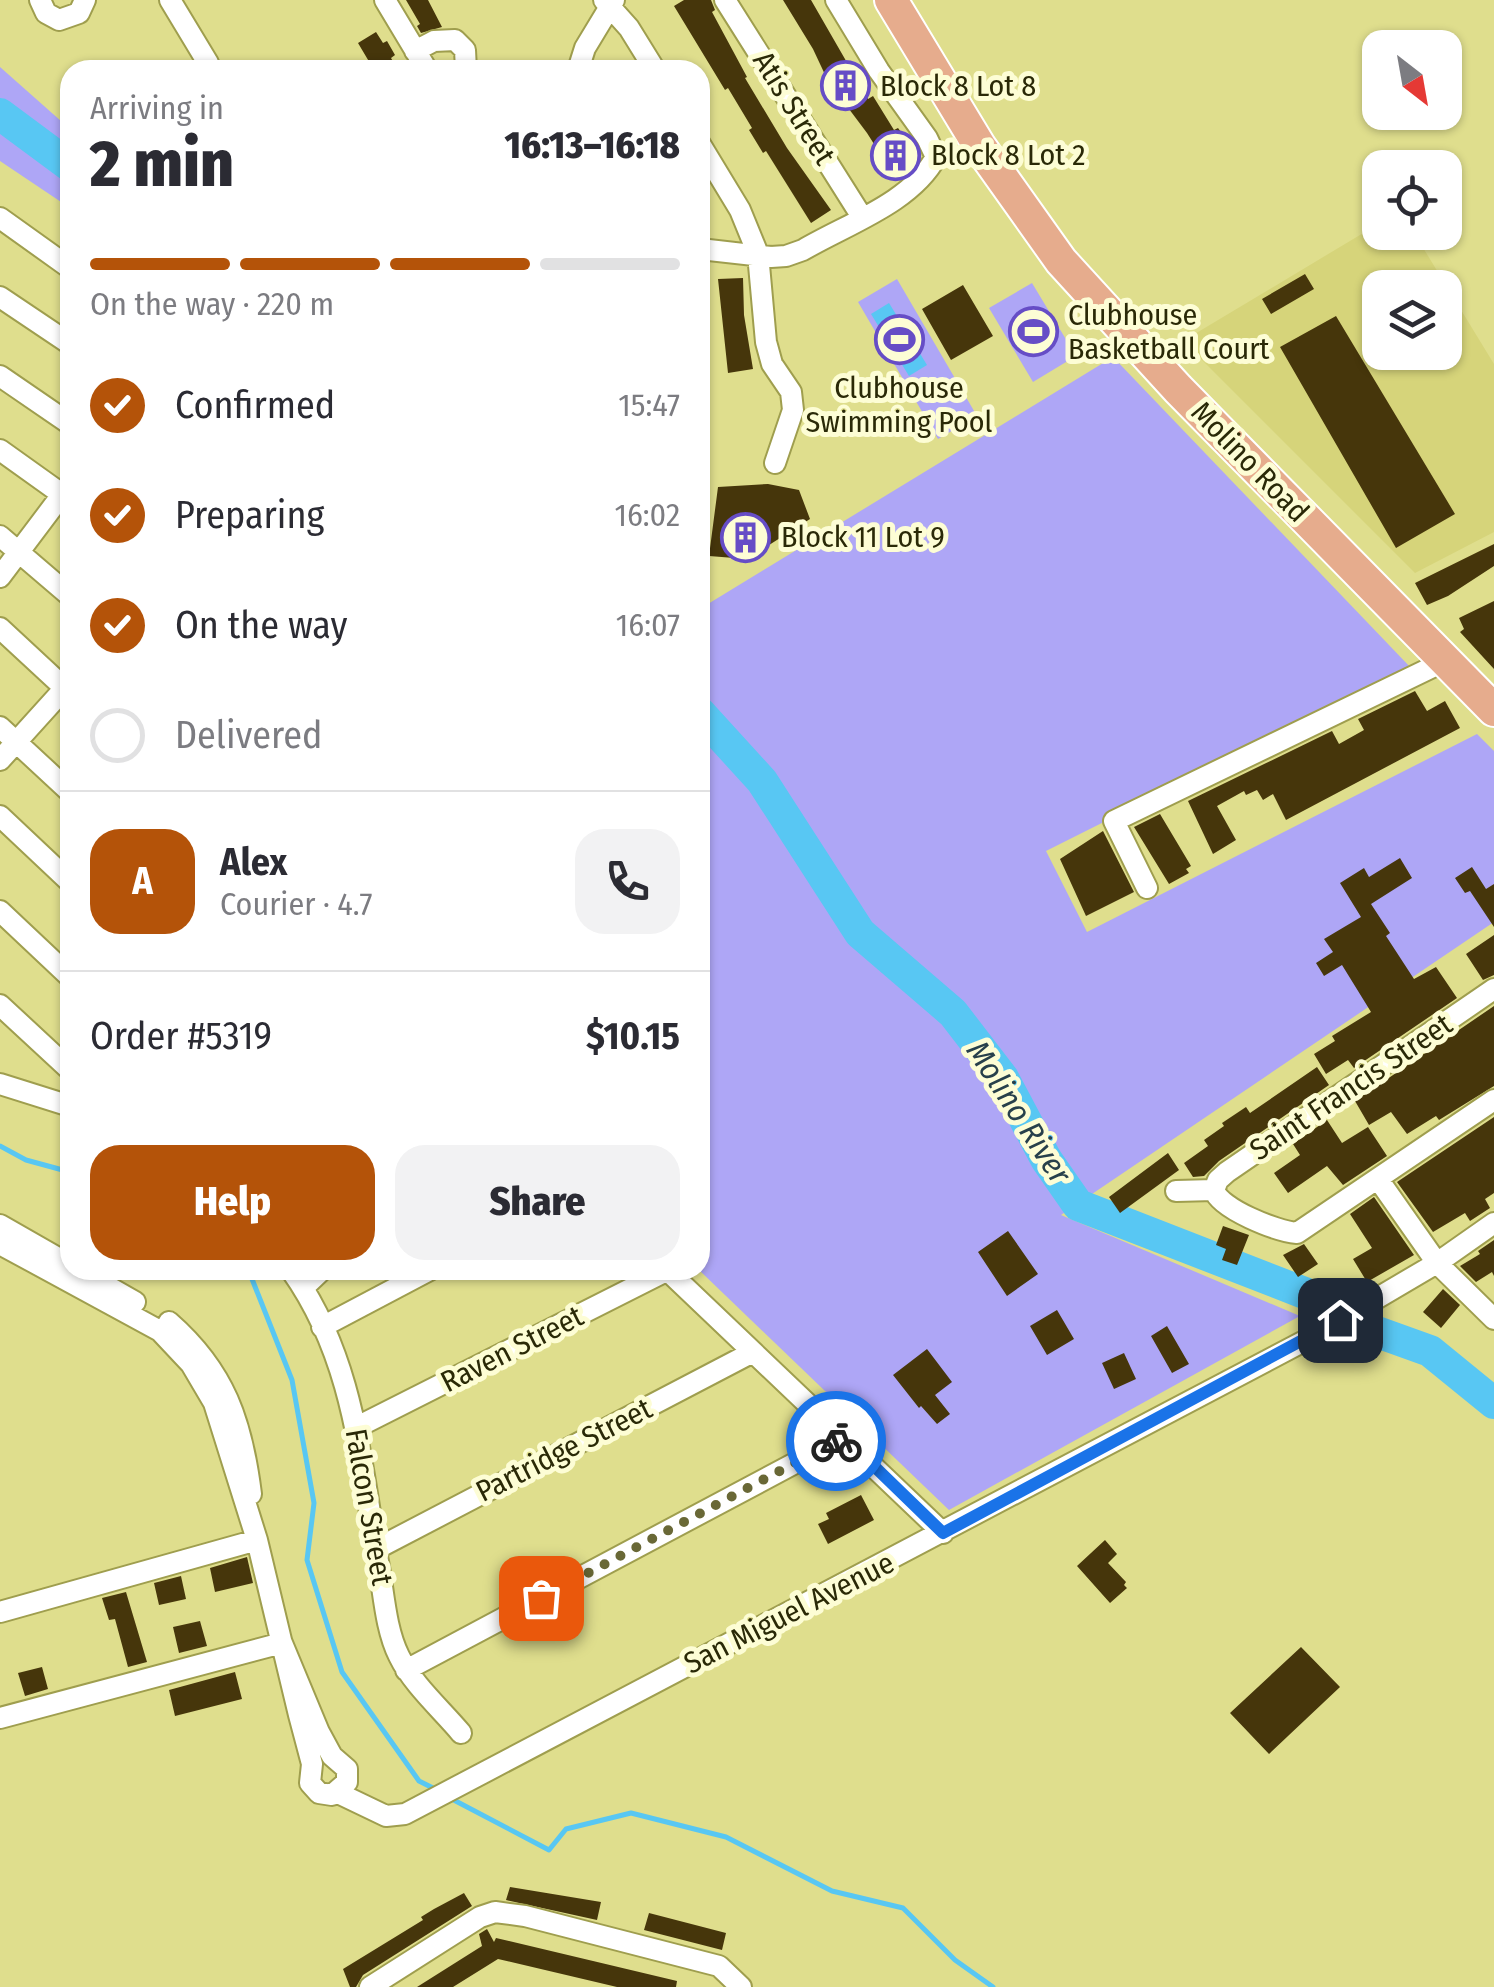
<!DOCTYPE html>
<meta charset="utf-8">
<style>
:root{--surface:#fff;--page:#f2f2f3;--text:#2b2b33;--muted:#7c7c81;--line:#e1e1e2;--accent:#b45309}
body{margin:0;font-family:"Fira Sans Condensed",sans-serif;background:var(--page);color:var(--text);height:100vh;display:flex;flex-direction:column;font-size:38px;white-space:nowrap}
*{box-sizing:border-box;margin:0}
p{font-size:32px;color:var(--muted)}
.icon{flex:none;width:55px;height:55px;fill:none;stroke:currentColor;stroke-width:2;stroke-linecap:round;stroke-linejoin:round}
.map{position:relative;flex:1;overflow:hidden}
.details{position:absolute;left:60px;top:60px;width:650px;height:1220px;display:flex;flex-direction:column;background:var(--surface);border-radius:30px;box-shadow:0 2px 8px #0004}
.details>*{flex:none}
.needle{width:65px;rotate:149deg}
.buttons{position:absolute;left:1362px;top:30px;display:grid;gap:20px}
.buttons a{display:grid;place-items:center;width:100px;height:100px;border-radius:20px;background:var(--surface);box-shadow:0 2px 8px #0004;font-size:50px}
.pin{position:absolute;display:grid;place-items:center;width:85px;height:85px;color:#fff;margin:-42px;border-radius:20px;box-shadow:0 5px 15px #0006}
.courier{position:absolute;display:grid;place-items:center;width:100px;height:100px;margin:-50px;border:8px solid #1a73e8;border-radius:50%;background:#fff;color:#222;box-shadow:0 2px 12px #0007}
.headline em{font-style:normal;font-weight:800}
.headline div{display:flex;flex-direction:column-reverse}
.headline{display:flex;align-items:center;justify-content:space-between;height:170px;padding:0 30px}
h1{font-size:65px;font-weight:800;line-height:75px}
.bar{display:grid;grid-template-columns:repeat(4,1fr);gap:15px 10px;align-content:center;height:120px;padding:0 30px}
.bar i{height:12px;border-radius:8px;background:var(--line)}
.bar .current{background:var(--accent)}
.bar p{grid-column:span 4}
.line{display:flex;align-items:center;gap:25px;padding:0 30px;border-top:2px solid var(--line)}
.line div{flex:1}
.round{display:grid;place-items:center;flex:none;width:105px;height:105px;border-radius:30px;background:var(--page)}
ol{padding:0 30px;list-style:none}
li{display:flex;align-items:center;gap:30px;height:110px}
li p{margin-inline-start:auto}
li .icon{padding:10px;border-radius:50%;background:var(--accent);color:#fff;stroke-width:4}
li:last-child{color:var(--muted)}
li i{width:55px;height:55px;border:5px solid var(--line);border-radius:50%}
.cta{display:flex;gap:20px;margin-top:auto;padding:20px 30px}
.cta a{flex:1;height:115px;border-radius:30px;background:var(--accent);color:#fff;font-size:40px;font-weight:800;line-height:115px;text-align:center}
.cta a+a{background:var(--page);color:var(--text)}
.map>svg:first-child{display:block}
.built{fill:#d6d47a;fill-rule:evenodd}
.green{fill:#aea6f6}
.water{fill:#58c7f3}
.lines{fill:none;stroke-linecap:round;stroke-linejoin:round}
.stream{stroke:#58c7f3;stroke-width:5}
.river{stroke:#58c7f3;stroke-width:32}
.building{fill:#46360b}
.street-casing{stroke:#9f9e4e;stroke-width:24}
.primary-casing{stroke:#fff;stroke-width:36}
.street{stroke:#fff;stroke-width:20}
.primary{stroke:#e6ac8d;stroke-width:32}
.done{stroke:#696836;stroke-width:10;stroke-dasharray:0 18}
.route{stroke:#1a73e8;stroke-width:12}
.labels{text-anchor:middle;stroke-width:10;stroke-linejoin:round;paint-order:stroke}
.poi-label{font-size:30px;fill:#2a2907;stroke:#fdfdd5;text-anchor:start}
.street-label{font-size:30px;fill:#2a2907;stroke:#fdfdd5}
.water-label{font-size:32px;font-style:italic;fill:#27404b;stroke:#fdfdd5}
</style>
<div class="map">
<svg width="1494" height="1987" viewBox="0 0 1494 1987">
<rect width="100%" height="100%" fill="#dfde8d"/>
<path class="built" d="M 1380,223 L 1380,232 L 1414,233 L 1494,364 L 1494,532 L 1415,573 L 1183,341 ZM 1380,288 L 1445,288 L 1445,352 L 1380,352 Z"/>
<path class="green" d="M 0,67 L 70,129 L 70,208 L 0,161 Z
M 897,279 L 977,416 L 938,439 L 858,302 Z
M 1032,283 L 1076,356 L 1033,382 L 989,308 Z
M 1113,357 L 1411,668 L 1046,851 L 1087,932 L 1477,734 L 1494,751 L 1494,922 L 1061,1215 L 1300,1316 L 949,1510 L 699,1270 L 700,600 L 703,607 Z"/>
<path class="water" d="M 889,303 L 927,365 L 909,376 L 871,314 Z"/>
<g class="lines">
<path class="stream" d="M 0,1146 L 26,1160 L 70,1172
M 243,1270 L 252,1279 L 292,1380 L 314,1503 L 307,1560 L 342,1672 L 419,1781 L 439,1791
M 448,1797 L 549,1850 L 566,1829 L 631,1813 L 726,1837 L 832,1891 L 903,1908 L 955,1960 L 993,1987"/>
<path class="river" d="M 0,114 L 70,166
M 700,713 L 762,781 L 860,933 L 953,1013 L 1003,1078 L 1046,1159 L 1078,1205 L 1307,1294 L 1366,1328 L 1430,1351 L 1494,1403"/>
</g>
<path class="building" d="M 406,0 L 428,0 L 442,27 L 421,33 L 417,26 L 420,24 Z
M 684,0 L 711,0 L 715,10 L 712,12 L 747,77 L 745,78 L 787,148 L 831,210 L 811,223 L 766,151 L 763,153 L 749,130 L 752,128 L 728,88 L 725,90 L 674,6 Z
M 783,0 L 811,0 L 868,99 L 873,96 L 894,130 L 898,128 L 911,146 L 910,164 L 893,174 L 867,133 L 828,81 L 813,49 Z
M 376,32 L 383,43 L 387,41 L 395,55 L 391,58 L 398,70 L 374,70 L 358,43 Z
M 1305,274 L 1314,289 L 1271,314 L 1262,299 Z
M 743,278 L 744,315 L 753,369 L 728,373 L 718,279 Z
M 963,285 L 993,336 L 951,360 L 922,309 Z
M 1336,316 L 1455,514 L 1396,548 L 1280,347 Z
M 768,484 L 799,490 L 810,519 L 747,559 L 709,556 L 718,487 Z
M 1494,544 L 1494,566 L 1448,596 L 1427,605 L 1415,583 Z
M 1494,601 L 1494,669 L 1460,632 L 1464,629 L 1459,618 Z
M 1415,691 L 1427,711 L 1445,701 L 1460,728 L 1286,820 L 1273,794 L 1263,800 L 1257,790 L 1246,795 L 1244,791 L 1217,806 L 1236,840 L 1213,854 L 1188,801 L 1332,731 L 1339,744 L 1364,730 L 1358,719 Z
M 1160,814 L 1191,866 L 1186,869 L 1189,873 L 1169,884 L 1134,827 Z
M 1103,831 L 1134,892 L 1086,916 L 1060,859 Z
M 1400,858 L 1412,878 L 1371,904 L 1390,933 L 1386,936 L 1414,979 L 1436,967 L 1457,998 L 1354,1068 L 1348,1060 L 1326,1074 L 1314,1054 L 1335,1041 L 1332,1036 L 1371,1012 L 1342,965 L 1324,976 L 1316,963 L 1333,952 L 1324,939 L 1361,917 L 1340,883 L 1364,868 L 1369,877 Z
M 1472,867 L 1486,889 L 1494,884 L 1494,927 L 1470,891 L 1465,893 L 1455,878 Z
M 1494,935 L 1494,975 L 1483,980 L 1466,954 Z
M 1494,1006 L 1494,1086 L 1439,1120 L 1436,1116 L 1407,1134 L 1391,1112 L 1369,1125 L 1355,1101 Z
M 1317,1067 L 1329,1085 L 1219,1161 L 1204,1176 L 1193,1177 L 1184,1163 L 1208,1146 L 1204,1140 L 1224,1126 L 1222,1123 L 1246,1107 L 1250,1113 Z
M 1494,1117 L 1494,1193 L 1485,1199 L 1490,1208 L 1470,1221 L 1465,1213 L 1433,1232 L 1397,1182 Z
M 1327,1120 L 1342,1143 L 1368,1127 L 1387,1156 L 1343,1185 L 1327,1166 L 1288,1193 L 1274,1173 L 1300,1155 L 1293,1144 Z
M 1168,1153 L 1179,1170 L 1120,1213 L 1109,1197 Z
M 1374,1197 L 1414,1255 L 1367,1282 L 1353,1259 L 1372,1248 L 1350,1214 Z
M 1223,1226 L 1249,1235 L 1237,1265 L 1222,1260 L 1226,1249 L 1216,1245 Z
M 1008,1231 L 1038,1274 L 1007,1296 L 978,1252 Z
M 1494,1240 L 1494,1276 L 1492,1272 L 1476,1282 L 1460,1266 L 1480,1254 L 1478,1251 Z
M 1304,1244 L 1318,1264 L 1298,1277 L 1283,1255 Z
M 1443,1289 L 1460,1305 L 1441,1328 L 1423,1312 Z
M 1057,1310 L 1074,1339 L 1047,1355 L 1030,1326 Z
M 1167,1326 L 1189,1364 L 1172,1373 L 1151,1336 Z
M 927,1349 L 952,1382 L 935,1395 L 950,1414 L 937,1424 L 921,1406 L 919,1408 L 893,1375 Z
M 1124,1353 L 1136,1379 L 1114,1389 L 1102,1363 Z
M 861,1495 L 874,1520 L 828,1544 L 818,1524 L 829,1519 L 826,1513 Z
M 1105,1540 L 1117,1554 L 1108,1563 L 1126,1582 L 1124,1585 L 1127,1588 L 1110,1603 L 1077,1566 Z
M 247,1557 L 253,1583 L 215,1592 L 210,1568 Z
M 181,1576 L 186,1599 L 159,1605 L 154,1583 Z
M 126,1592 L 147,1662 L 128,1667 L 115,1619 L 109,1620 L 102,1598 Z
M 200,1621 L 207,1646 L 179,1653 L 173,1627 Z
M 1301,1647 L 1340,1687 L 1269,1754 L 1230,1713 Z
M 42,1667 L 48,1689 L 25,1696 L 18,1673 Z
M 235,1672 L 242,1699 L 175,1716 L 169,1690 Z
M 510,1887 L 601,1902 L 597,1920 L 506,1900 Z
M 464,1893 L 472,1906 L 363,1975 L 356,1987 L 350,1987 L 343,1969 L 423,1920 L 421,1917 L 434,1909 Z
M 649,1913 L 726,1933 L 722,1950 L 644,1930 Z
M 487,1929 L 494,1942 L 496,1938 L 677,1981 L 676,1987 L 617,1987 L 498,1959 L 453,1987 L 417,1987 L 482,1946 L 479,1934 Z"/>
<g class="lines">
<defs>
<path id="street" d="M 40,0 L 46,13 L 59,20 L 79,13 L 85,0
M 170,0 L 208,63
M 385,0 L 427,70
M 604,0 L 629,28 L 655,70
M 725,0 L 862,217
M 415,51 L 434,41 L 455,40 L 465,50 L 466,70
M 578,70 L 585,48 L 614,0
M 700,144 L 740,210 L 758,254 L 766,342 L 772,364 L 791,392 L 793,410 L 775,463
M 0,218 L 70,268
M 700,249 L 771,257 L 786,256 L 803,250 C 847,224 911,203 936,157 L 927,138 L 879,71 L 836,0
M 0,297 L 70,344
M 0,376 L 70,424
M 0,450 L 70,500
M 0,536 L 70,596
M 0,577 L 70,484
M 0,628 L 70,693
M 0,727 L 70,792
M 0,760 L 65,688
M 0,816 L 70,882
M 1147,888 L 1114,821 L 1445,661
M 0,911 L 70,977
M 0,1005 L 70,1070
M 0,1084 L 70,1106
M 1378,1179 L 1437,1263 L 1494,1319
M 1214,1190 L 1218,1180 L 1227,1172 L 1494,989
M 1214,1190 C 1220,1209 1276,1231 1297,1233 L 1494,1100
M 1176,1191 L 1214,1190
M 0,1225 L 70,1265
M 0,1244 L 160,1331 L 191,1364 L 214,1403 L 257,1540 L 299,1715 L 312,1764 L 310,1783 L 319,1793 L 332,1795 L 347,1782 L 347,1769 L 332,1756 L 319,1732 L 282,1643
M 79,1270 L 135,1302
M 291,1270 C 355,1360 360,1462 379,1567 C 384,1596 386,1630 399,1656 C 413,1685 441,1709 461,1733
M 667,1270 L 943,1533
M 303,1288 L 322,1270
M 169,1322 C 225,1371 242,1422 251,1494
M 322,1327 L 430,1270
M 357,1427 L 668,1270
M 376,1549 L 753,1352
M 0,1612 L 257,1540
M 406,1670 L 844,1437
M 0,1718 L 282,1643
M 338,1793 L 386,1816 L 405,1814 L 1308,1339 L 1437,1263 L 1494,1223
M 370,1987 L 480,1917 L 495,1912 L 525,1916 L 719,1966 L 741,1987"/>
<path id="primary" d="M 891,0 L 980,147 L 1061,261 L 1178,389 L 1494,710"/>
</defs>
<use href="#street" class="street-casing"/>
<use href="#primary" class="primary-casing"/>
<use href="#street" class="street"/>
<use href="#primary" class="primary"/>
</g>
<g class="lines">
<path class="done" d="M 541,1598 L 836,1441"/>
<path class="route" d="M 836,1441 L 844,1437 L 943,1533 L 1340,1320"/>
</g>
<defs>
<symbol id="building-ring" viewBox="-11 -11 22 22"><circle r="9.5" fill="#fdfdd5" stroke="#664dc6" stroke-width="1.5"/><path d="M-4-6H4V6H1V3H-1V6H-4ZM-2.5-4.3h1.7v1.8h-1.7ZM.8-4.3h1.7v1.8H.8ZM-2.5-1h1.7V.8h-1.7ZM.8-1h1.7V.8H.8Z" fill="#664dc6"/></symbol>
<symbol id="stadium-ring" viewBox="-11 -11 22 22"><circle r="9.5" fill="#fdfdd5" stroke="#664dc6" stroke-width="1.5"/><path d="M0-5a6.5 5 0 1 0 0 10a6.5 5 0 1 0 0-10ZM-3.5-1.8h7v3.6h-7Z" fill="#664dc6"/></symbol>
</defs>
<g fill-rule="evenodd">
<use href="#building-ring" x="818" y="58" width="55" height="55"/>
<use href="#building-ring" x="868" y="128" width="55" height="55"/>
<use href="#stadium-ring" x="1006" y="304" width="55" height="55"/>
<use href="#stadium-ring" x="872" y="312" width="55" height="55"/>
<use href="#building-ring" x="718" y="510" width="55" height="55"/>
</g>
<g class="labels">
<g class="poi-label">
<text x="880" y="96">Block 8 Lot 8</text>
<text x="931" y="165">Block 8 Lot 2</text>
<text x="1068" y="325">Clubhouse<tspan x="1068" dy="34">Basketball Court</tspan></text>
<text x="899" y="398" text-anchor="middle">Clubhouse<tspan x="899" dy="34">Swimming Pool</tspan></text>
<text x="781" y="547">Block 11 Lot 9</text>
</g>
<g class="street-label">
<text transform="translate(794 108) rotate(58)" y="10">Atis Street</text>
<text transform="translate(1250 462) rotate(46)" y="10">Molino Road</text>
<text transform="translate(1351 1087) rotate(-34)" y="10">Saint Francis Street</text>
<text transform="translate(512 1349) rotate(-27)" y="10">Raven Street</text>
<text transform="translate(564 1450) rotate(-27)" y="10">Partridge Street</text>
<text transform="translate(369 1507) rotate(80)" y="10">Falcon Street</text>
<text transform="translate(789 1613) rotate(-27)" y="10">San Miguel Avenue</text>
</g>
<g class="water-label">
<text transform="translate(1019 1112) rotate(57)" y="11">Molino River</text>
</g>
</g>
</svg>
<div class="buttons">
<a><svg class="needle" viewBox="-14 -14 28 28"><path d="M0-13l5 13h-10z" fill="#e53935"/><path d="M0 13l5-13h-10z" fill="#7c7c81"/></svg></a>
<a><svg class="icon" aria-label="locate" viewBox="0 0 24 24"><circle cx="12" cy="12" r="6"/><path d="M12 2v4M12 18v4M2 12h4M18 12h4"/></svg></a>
<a><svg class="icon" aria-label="layers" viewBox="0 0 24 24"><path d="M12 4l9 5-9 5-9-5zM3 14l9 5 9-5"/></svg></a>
</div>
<div class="pin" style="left:541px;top:1598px;background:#ea580c"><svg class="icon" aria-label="bag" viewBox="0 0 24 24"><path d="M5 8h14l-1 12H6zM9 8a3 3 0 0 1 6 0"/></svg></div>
<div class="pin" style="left:1340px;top:1320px;background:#1f2937"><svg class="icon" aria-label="home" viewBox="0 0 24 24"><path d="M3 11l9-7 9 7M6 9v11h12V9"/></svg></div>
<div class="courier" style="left:836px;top:1441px"><svg class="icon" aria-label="bike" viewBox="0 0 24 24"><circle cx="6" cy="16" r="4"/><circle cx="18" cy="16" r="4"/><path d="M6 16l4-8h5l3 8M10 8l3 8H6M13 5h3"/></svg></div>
<section class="details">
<div class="headline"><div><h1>2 min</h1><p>Arriving in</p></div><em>16:13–16:18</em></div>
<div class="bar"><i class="current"></i><i class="current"></i><i class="current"></i><i></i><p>On the way · 220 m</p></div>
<ol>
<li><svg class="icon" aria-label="check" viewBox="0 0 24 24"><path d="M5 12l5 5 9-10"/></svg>Confirmed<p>15:47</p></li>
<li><svg class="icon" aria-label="check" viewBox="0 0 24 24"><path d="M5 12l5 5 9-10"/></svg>Preparing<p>16:02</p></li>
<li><svg class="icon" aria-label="check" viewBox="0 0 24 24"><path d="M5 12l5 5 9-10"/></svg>On the way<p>16:07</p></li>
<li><i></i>Delivered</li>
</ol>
<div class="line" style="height:180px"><b class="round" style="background:var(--accent);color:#fff">A</b><div><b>Alex</b><p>Courier · 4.7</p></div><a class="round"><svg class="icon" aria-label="phone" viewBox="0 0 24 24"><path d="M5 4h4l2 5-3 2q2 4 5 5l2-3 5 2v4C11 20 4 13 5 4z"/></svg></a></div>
<div class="line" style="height:130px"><div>Order #5319</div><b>$10.15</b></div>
<div class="cta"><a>Help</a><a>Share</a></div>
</section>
</div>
